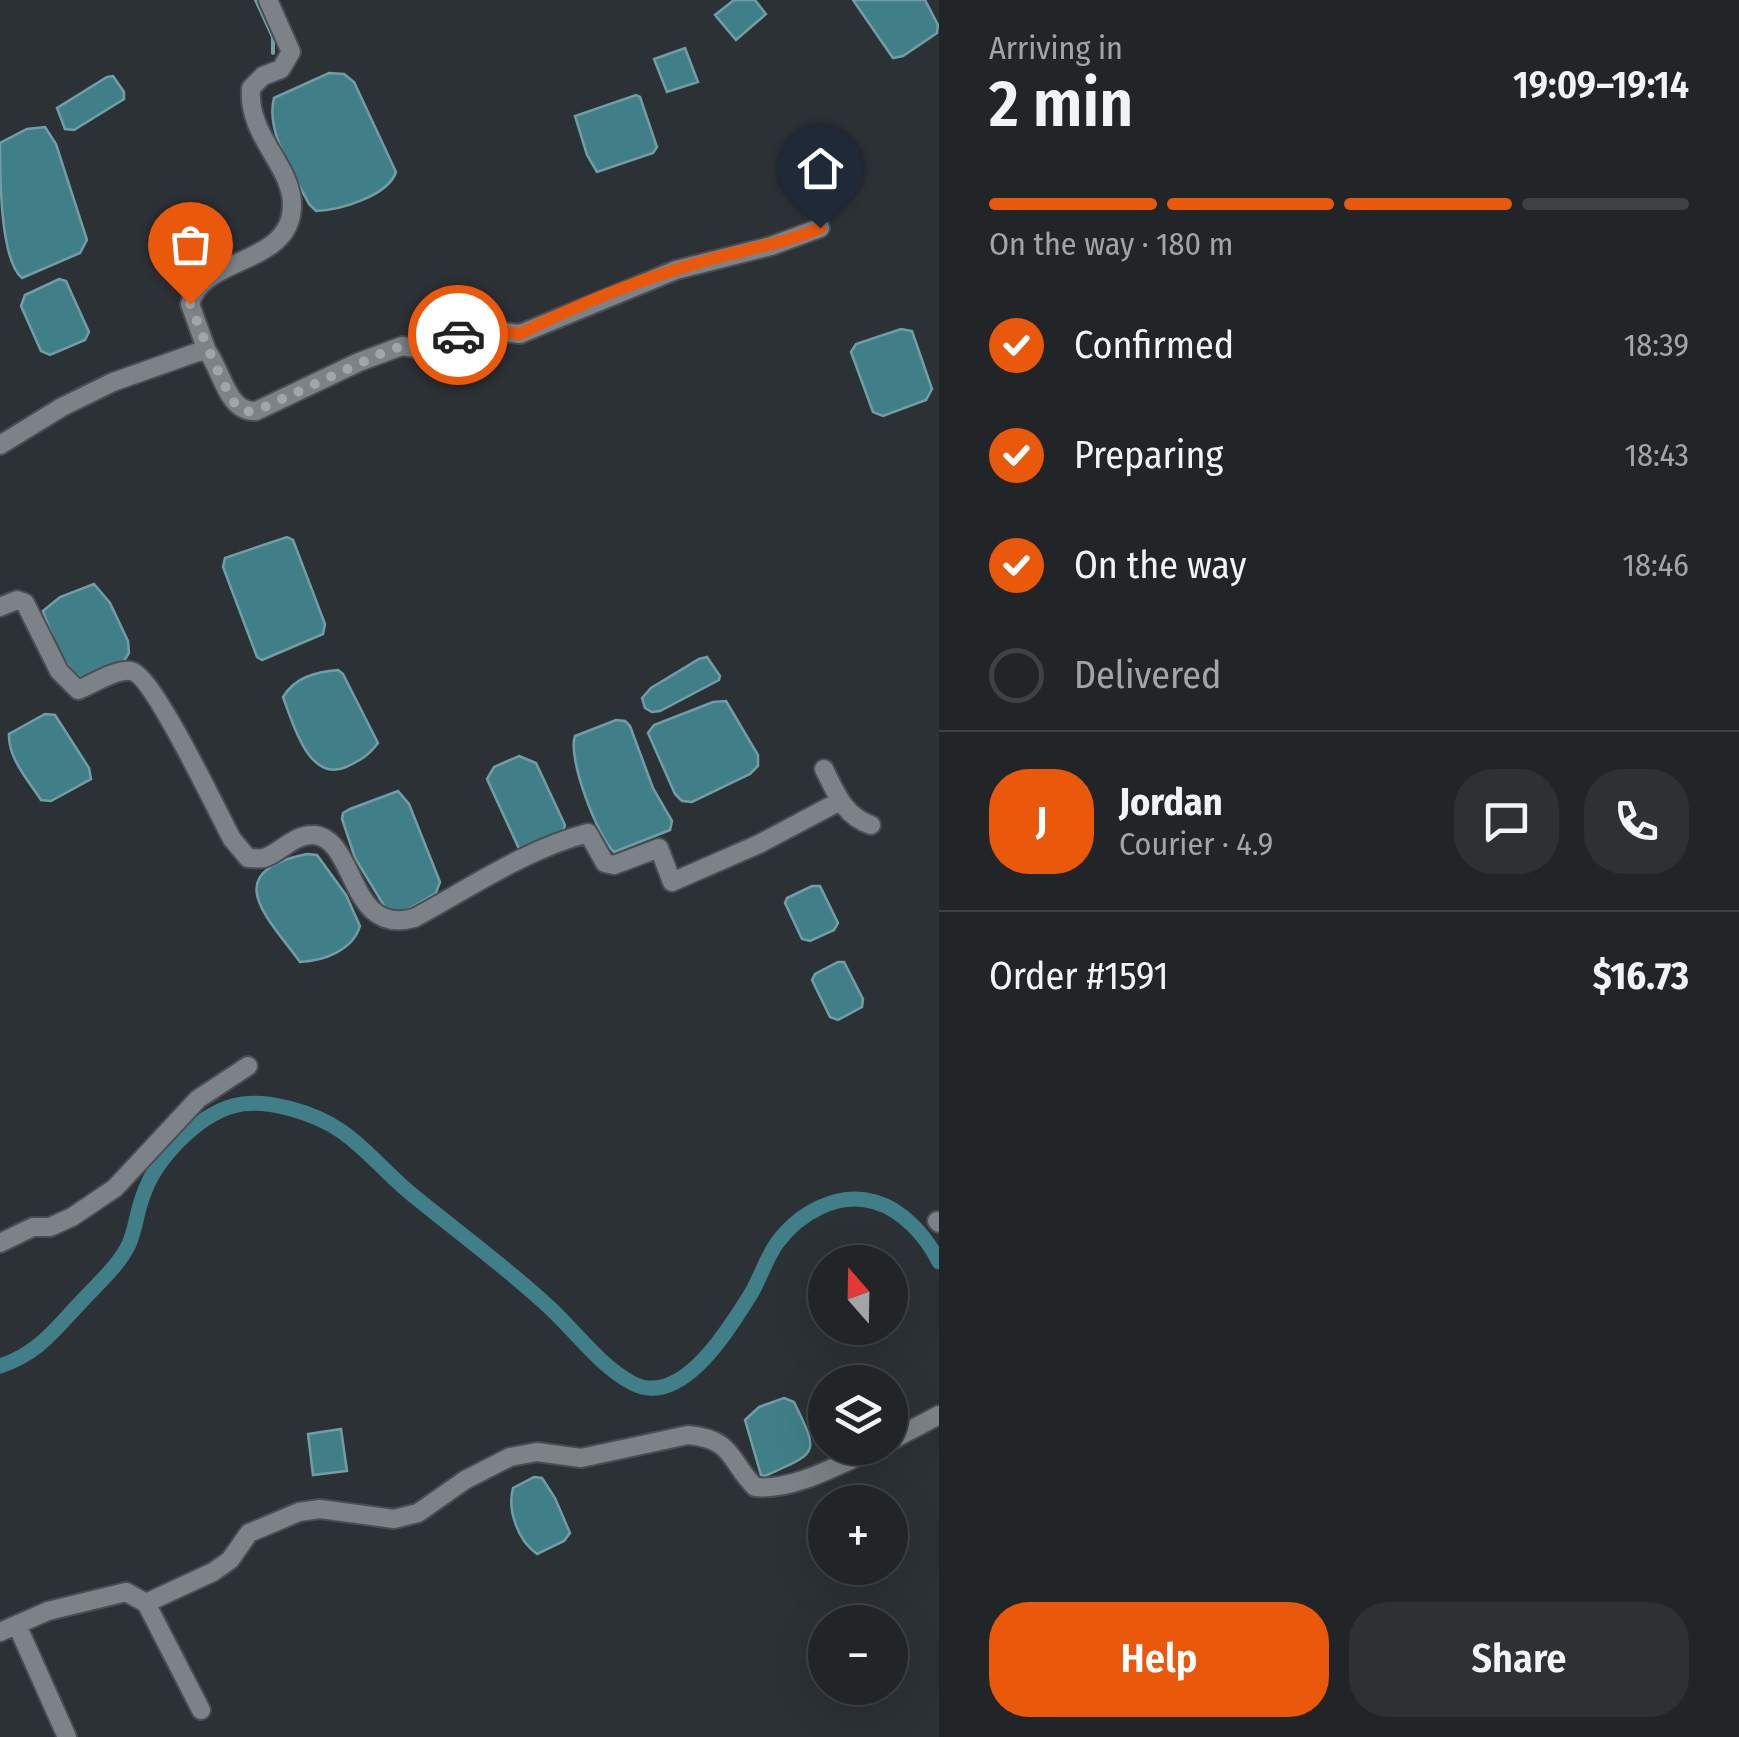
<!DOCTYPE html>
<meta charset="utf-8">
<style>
:root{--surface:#212528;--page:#2d3134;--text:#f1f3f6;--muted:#a2a5a8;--line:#3e4245;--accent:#ea580c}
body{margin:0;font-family:"Fira Sans Condensed",sans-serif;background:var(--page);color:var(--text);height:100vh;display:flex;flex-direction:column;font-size:38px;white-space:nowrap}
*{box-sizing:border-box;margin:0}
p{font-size:32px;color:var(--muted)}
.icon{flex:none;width:55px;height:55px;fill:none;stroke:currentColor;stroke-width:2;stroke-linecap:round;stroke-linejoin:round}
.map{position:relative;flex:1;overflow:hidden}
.side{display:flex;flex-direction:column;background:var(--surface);width:800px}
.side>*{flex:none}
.needle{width:65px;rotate:340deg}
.controls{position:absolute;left:808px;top:1245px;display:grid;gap:20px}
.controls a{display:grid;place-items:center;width:100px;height:100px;border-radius:50%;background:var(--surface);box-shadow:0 10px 40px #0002,0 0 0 2px var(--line);font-size:50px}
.pin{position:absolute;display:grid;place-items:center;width:85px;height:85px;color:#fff;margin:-102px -42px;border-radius:50% 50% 50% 0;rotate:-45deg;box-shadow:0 0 10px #0007}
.pin .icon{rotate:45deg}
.courier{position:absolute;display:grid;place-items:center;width:100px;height:100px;margin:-50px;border:8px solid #ea580c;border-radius:50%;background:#fff;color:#222;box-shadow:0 2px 12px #0007}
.head em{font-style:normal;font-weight:600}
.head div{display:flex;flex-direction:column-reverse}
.head{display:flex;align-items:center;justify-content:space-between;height:170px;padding:0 50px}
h1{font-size:65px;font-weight:600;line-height:75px}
.bar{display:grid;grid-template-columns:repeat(4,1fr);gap:15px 10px;align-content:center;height:120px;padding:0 50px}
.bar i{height:12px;border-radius:8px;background:var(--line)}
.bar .active{background:var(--accent)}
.bar p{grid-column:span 4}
.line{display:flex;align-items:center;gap:25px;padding:0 50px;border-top:2px solid var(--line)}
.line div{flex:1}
.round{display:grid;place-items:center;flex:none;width:105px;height:105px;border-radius:40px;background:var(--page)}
ol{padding:0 50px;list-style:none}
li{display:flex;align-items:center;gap:30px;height:110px}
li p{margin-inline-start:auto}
li .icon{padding:10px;border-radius:50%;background:var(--accent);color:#fff;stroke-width:4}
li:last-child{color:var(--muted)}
li i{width:55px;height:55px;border:5px solid var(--line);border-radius:50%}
.button{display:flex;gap:20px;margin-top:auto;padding:20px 50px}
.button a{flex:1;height:115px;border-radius:40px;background:var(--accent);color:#fff;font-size:40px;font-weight:600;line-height:115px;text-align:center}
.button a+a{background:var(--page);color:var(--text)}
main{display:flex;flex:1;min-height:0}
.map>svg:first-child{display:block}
.water{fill:#417f88;stroke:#719ea5;stroke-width:2.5}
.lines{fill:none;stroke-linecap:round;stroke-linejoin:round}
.stream{stroke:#719ea5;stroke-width:4}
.canal{stroke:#417f88;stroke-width:15}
.minor-casing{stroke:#4a4e52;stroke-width:22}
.minor{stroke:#7c8287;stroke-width:18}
.done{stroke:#a2a6aa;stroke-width:10;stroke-dasharray:0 18}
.route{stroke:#ea580c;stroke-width:12}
</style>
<main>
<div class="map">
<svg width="939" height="1737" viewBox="0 0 939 1737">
<rect width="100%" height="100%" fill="#2c3136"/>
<path class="water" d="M 734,0 L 755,0 L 766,14 L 736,40 L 715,15 Z
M 853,0 L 925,0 L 938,25 L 937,33 L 903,56 L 893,58 Z
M 685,48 L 698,82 L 667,92 L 654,59 Z
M 329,73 L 344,74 L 354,82 L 396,172 C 388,196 340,210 316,211 L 309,204 C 294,174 265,131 274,98 Z
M 113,76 L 124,92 L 124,99 L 74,130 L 65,129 L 57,108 L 107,77 Z
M 636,95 L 640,97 L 657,147 L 653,153 L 597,172 L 587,155 L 575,116 Z
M 45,127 L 56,144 L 87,240 L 80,253 L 22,278 C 0,260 0,176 0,143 L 27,129 Z
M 59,279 L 66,281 L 89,332 L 85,340 L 50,355 L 41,351 L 21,306 L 25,295 Z
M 901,329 L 912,331 L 932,389 L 926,400 L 883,416 L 873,412 L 851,352 L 856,344 Z
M 287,537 L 293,540 L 325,624 L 323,634 L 262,660 L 257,657 L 223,567 L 225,558 Z
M 94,584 L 110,603 L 128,641 L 129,653 L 124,661 L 81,678 C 61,665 51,633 43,611 L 60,597 Z
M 707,657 L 720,676 L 719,680 L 660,711 L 652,712 L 645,708 L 642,698 L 651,688 L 699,659 Z
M 338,670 L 343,674 L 378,743 C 368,756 361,760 346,767 C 309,783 293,724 283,697 C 295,677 316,672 338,670 Z
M 726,701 L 758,755 L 758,766 L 750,774 L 692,802 L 682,801 L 675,794 L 648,733 L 654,725 L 713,702 Z
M 45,714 L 55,715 L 89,768 L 91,779 L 51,801 L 41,800 C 28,780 8,758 9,734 Z
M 616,720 L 625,721 L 630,726 L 653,788 L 672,821 L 670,830 L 614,852 C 597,836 567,757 575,736 Z
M 519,756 L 536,763 L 565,825 L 563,831 L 520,851 L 487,779 L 494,767 Z
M 398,791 L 409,804 L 440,882 L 436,893 L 402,913 L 386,909 L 355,858 L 342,819 L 343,813 L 350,809 Z
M 307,854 L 317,855 L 346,895 L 360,926 C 353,950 324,961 300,962 C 267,917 218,872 307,854 Z
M 812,886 L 820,886 L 838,923 L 834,930 L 810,941 L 802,939 L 785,903 L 787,898 Z
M 838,962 L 844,962 L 863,999 L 862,1007 L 838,1020 L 830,1017 L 812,980 L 815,974 Z
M 784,1398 L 794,1402 C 820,1455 818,1452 765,1476 L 761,1475 L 745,1420 L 759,1407 Z
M 341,1429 L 347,1471 L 313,1475 L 308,1434 Z
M 534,1477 L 542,1478 L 555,1498 L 570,1533 L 564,1541 L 537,1554 C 518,1541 507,1510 513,1488 Z"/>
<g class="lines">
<path class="stream" d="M 256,0 L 273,37 L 273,53"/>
<path class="canal" d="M 0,1366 C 38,1354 55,1329 81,1302 C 98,1283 118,1267 129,1244 C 136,1228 137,1210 144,1193 C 156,1159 197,1116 233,1106 C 265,1097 315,1113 341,1131 C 366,1148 386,1173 409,1192 C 455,1230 505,1266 549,1307 C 576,1332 599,1365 632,1383 C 681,1409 728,1330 749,1297 C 760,1280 765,1260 777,1243 C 799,1213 838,1191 875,1202 C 903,1210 926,1236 939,1262"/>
<defs>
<path id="minor" d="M 207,351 L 190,304 C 203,255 292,266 292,205 C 292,165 247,136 251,88 L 263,76 L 281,69 L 291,52 L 268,0
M 0,445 L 62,407 L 113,382 L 198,352 L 207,351 C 222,370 227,413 256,411 L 359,362 L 402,346 L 422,349 L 485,323 L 503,332 L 520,334 L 676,270 L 771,246 L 820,228
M 0,607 L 17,600 L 25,603 L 59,671 L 78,690 C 93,684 115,669 131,671 C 153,675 218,813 232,839 L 248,858 C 253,858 258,859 264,858 C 281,853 293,834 314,835 C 357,839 348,937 414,918 C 470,888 526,849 588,833 L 605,863 L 614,865 L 659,848 L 672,882 L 759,844 L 840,801
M 824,769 C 836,793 844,816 871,825
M 937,1221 L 939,1223
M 0,1243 L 33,1227 L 50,1227 L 72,1217 L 115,1188 L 198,1099 L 248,1066
M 890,1441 L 939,1415
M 17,1625 L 67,1737
M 0,1632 L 48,1611 L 126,1592 L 146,1603
M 201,1710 L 146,1603 L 213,1572 L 230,1560 L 249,1533 L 299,1512 L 320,1509 L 394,1519 L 418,1513 L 465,1480 L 510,1457 L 537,1452 L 581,1458 L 688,1435 C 734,1439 729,1461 755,1487 C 795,1491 841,1463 876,1448"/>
</defs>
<use href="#minor" class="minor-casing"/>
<use href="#minor" class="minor"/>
</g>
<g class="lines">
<path class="done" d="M 190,304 C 198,323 227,400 240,409 C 246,413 249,411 256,411 L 380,354 L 402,346 L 422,349 L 458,335"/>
<path class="route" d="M 458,335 L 486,323 L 503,332 L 520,334 C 578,304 644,278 708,260 C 746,249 783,244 820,228"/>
</g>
</svg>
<div class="controls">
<a><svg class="needle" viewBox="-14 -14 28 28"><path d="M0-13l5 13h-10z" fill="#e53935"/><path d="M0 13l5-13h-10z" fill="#a2a5a8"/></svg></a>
<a><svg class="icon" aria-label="layers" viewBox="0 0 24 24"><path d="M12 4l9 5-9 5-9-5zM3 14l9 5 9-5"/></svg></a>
<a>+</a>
<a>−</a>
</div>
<div class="pin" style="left:190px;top:304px;background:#ea580c"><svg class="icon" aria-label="bag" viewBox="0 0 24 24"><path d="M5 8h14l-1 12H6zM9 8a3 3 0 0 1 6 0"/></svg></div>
<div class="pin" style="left:820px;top:228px;background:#1f2937"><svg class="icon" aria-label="home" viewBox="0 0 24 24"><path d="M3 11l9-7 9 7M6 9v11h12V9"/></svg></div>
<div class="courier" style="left:458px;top:335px"><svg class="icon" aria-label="car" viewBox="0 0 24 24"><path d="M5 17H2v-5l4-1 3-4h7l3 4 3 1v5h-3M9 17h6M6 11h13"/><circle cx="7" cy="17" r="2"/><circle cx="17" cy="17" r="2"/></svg></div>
</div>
<section class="side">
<div class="head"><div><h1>2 min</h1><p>Arriving in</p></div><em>19:09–19:14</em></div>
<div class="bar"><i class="active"></i><i class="active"></i><i class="active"></i><i></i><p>On the way · 180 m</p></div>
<ol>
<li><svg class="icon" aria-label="check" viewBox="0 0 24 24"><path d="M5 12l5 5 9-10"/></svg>Confirmed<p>18:39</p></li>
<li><svg class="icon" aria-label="check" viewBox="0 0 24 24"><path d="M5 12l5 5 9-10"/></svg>Preparing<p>18:43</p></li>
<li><svg class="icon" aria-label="check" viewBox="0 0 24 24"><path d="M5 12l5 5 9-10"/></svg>On the way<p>18:46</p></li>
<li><i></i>Delivered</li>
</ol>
<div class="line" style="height:180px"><b class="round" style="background:var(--accent);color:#fff">J</b><div><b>Jordan</b><p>Courier · 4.9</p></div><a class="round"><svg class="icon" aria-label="chat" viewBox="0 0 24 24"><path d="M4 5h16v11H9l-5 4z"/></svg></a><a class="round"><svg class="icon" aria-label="phone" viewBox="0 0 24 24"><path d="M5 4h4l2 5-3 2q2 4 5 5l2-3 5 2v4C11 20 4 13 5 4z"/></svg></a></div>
<div class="line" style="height:130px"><div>Order #1591</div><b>$16.73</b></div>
<div class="button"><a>Help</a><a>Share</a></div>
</section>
</main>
